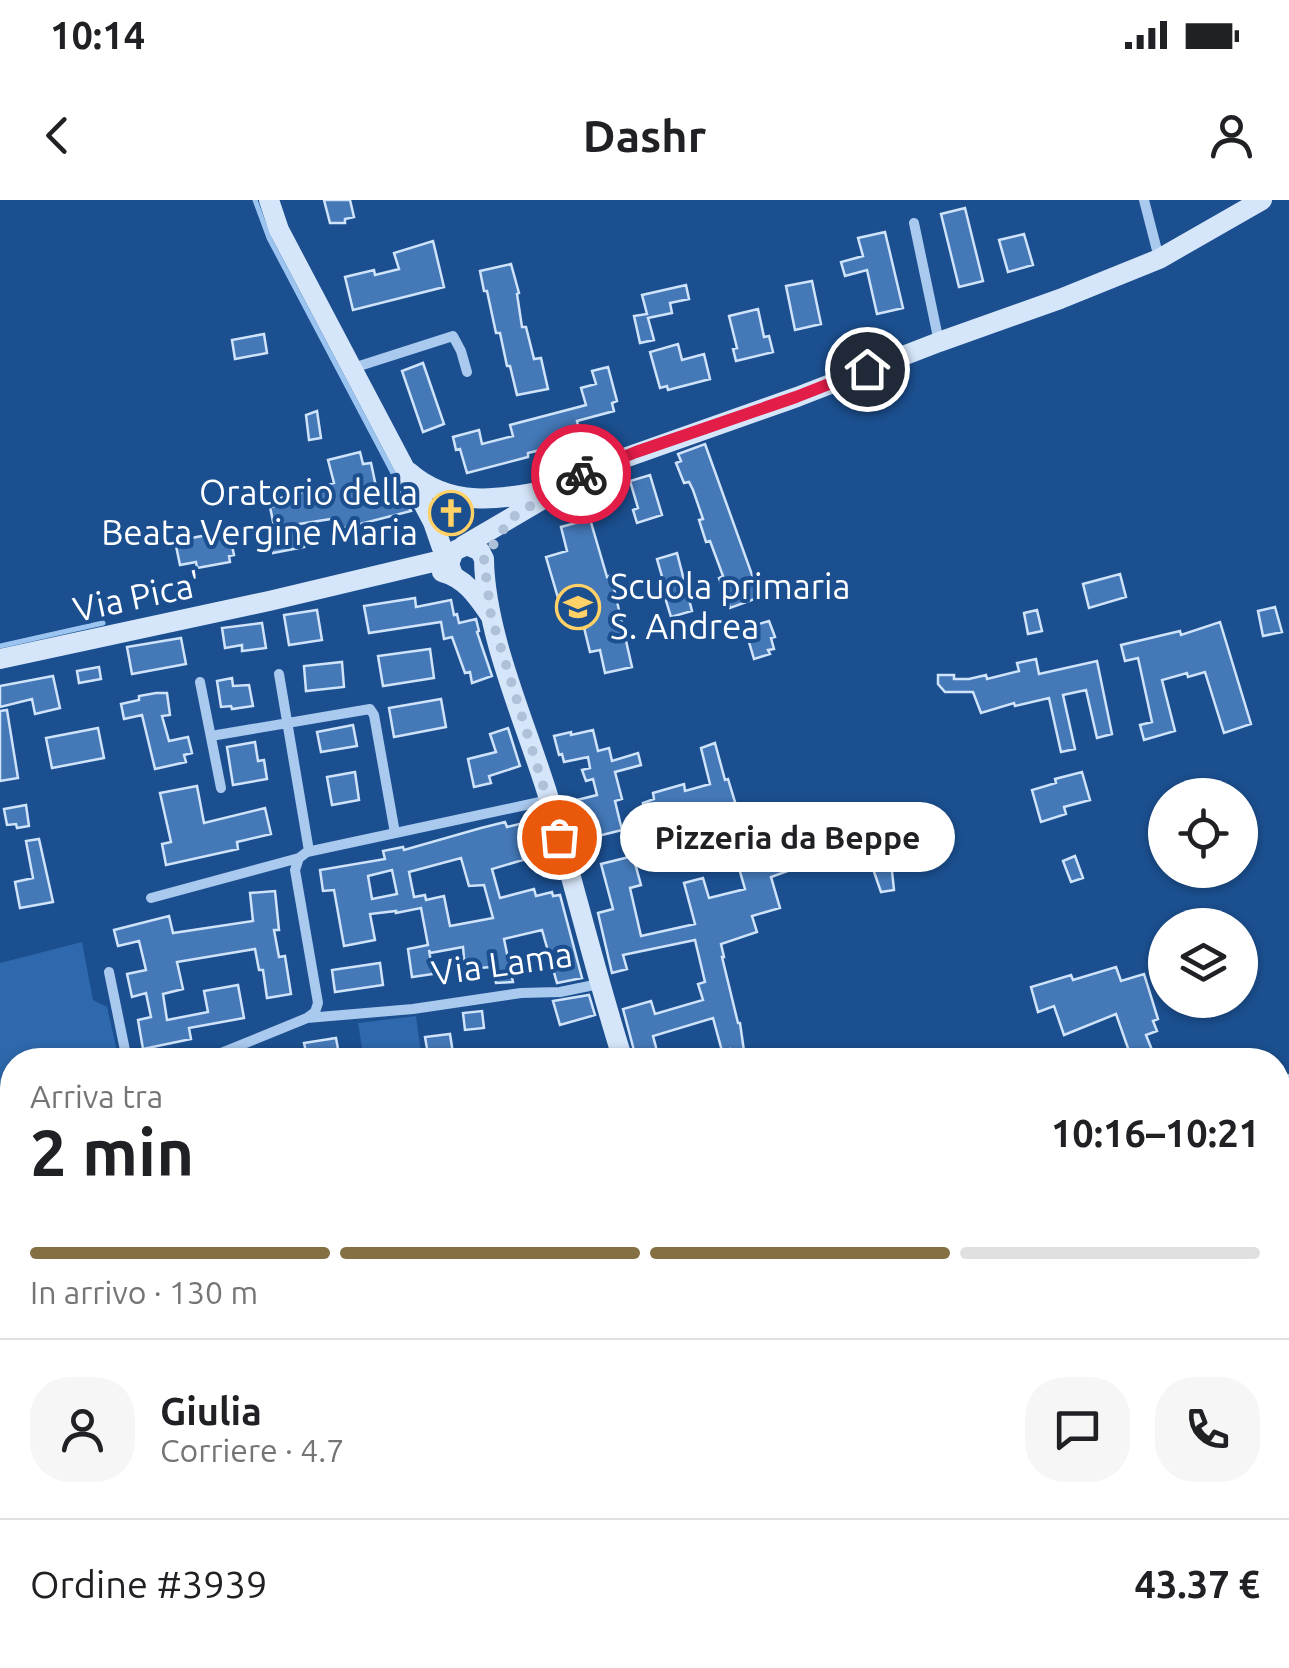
<!DOCTYPE html>
<html lang="it">
<meta charset="utf-8">
<style>
:root{--surface:#fff;--page:#f6f6f6;--text:#202124;--muted:#757577;--line:#e0e0e0;--accent:#847042}
body{margin:0;font-family:Ubuntu,sans-serif;background:var(--page);color:var(--text);height:100vh;display:flex;flex-direction:column;font-size:38px;white-space:nowrap}
*{box-sizing:border-box;margin:0}
p{font-size:32px;color:var(--muted)}
.icon{flex:none;width:55px;height:55px;fill:none;stroke:currentColor;stroke-width:2;stroke-linecap:round;stroke-linejoin:round}
.map{position:relative;flex:1;overflow:hidden}
.panel{position:absolute;left:0px;top:848px;width:1290px;height:622px;display:flex;flex-direction:column;background:var(--surface);border-radius:40px 40px 0 0;box-shadow:0 2px 8px #0004}
.panel>*{flex:none}
.buttons{position:absolute;left:1148px;top:578px;display:grid;gap:20px}
.buttons a{display:grid;place-items:center;width:110px;height:110px;border-radius:50%;background:var(--surface);box-shadow:0 2px 8px #0004;font-size:50px}
.pin{position:absolute;display:grid;place-items:center;width:85px;height:85px;color:#fff;margin:-42px;border:5px solid #fff;border-radius:50%;box-shadow:0 2px 10px #0007}
.courier{position:absolute;display:grid;place-items:center;width:100px;height:100px;margin:-50px;border:8px solid #e11d48;border-radius:50%;background:#fff;color:#222;box-shadow:0 2px 12px #0007}
.bubble{position:absolute;height:70px;border-radius:35px;background:var(--surface);box-shadow:0 2px 8px #0004;font-size:32px;font-weight:600;line-height:70px;text-align:center}
.head em{font-style:normal;font-weight:600}
.head div{display:flex;flex-direction:column-reverse}
.head{display:flex;align-items:center;justify-content:space-between;height:170px;padding:0 30px}
h1{font-size:65px;font-weight:600;line-height:75px}
.bar{display:grid;grid-template-columns:repeat(4,1fr);gap:15px 10px;align-content:center;height:120px;padding:0 30px}
.bar i{height:12px;border-radius:8px;background:var(--line)}
.bar .on{background:var(--accent)}
.bar p{grid-column:span 4}
.line{display:flex;align-items:center;gap:25px;padding:0 30px;border-top:2px solid var(--line)}
.line div{flex:1}
.round{display:grid;place-items:center;flex:none;width:105px;height:105px;border-radius:40px;background:var(--page)}
.status{display:flex;justify-content:space-between;align-items:center;height:70px;padding:0 50px;background:var(--surface);direction:ltr}
.status svg{height:28px;fill:currentColor}
header{display:flex;justify-content:space-between;align-items:center;height:130px;padding:0 30px;background:var(--surface);font-size:45px;font-weight:600}
.map>svg:first-child{display:block}
.green{fill:#2e69ad}
.lines{fill:none;stroke-linecap:round;stroke-linejoin:round}
.stream{stroke:#9cc4f0;stroke-width:5}
.building{fill:#4478b7;stroke:#cfe3fa;stroke-width:2.5;fill-rule:evenodd}
.street{stroke:#a9c9ee;stroke-width:10}
.secondary{stroke:#d6e6fa;stroke-width:20}
.done{stroke:#afc1d8;stroke-width:10;stroke-dasharray:0 18}
.route{stroke:#e11d48;stroke-width:12}
.labels{text-anchor:middle;stroke-width:8;stroke-linejoin:round;paint-order:stroke}
.poi-label{font-size:35px;fill:#fff;stroke:#1b4f8f;text-anchor:end}
.street-label{font-size:35px;fill:#fff;stroke:#1b4f8f}
</style>
<div class="status"><b>10:14</b><svg viewBox="0 0 49 12"><path d="M0 12V9h3v3zM5 12V6h3v6zM10 12V3h3v9zM15 12V0h3v12zM26 1h20v11H26zM47 4h2v5h-2z"/></svg></div>
<header><svg class="icon" aria-label="back" viewBox="0 0 24 24"><path d="M15 5l-7 7 7 7"/></svg>Dashr<svg class="icon" aria-label="person" viewBox="0 0 24 24"><circle cx="12" cy="8" r="4"/><path d="M4 21q1-7 8-7t8 7"/></svg></header>
<div class="map">
<svg width="1289" height="1468" viewBox="0 0 1289 1468">
<rect width="100%" height="100%" fill="#1b4f8f"/>
<path class="green" d="M 82,742 L 93,800 L 107,807 L 119,860 L 12,860 L 12,1259 L 0,1261 L 0,763 Z
M 416,816 L 422,860 L 364,860 L 358,823 Z"/>
<g class="lines">
<path class="stream" d="M 255,0 L 269,38 L 403,292
M 0,446 L 103,423
M 0,1303 L 12,1300
M 216,1458 L 220,1468
M 1144,1458 L 1147,1468"/>
</g>
<path class="building" d="M 324,0 L 350,0 L 354,17 L 345,19 L 345,23 L 330,23 Z
M 965,8 L 983,81 L 959,87 L 941,14 Z
M 885,32 L 903,108 L 877,114 L 867,70 L 845,76 L 841,62 L 863,56 L 858,38 Z
M 1024,34 L 1033,65 L 1008,72 L 999,40 Z
M 433,41 L 444,87 L 353,110 L 345,77 L 374,70 L 375,75 L 399,69 L 394,53 Z
M 511,64 L 519,93 L 517,94 L 522,127 L 526,127 L 534,159 L 541,158 L 548,189 L 517,195 L 510,166 L 507,166 L 500,133 L 496,133 L 487,91 L 484,91 L 480,71 Z
M 812,81 L 821,124 L 795,130 L 786,86 Z
M 686,85 L 689,99 L 670,103 L 672,113 L 648,118 L 654,140 L 640,143 L 634,116 L 647,114 L 642,95 Z
M 758,109 L 764,137 L 769,136 L 773,152 L 736,161 L 733,149 L 737,148 L 729,116 Z
M 264,134 L 267,153 L 235,159 L 232,140 Z
M 678,144 L 682,160 L 704,154 L 710,179 L 668,190 L 667,186 L 660,188 L 650,152 Z
M 423,163 L 444,224 L 423,232 L 402,171 Z
M 608,167 L 617,201 L 612,203 L 614,211 L 577,221 L 581,240 L 566,242 L 566,244 L 528,253 L 528,257 L 467,273 L 460,249 L 456,250 L 453,237 L 479,230 L 482,244 L 513,236 L 510,225 L 586,205 L 581,188 L 596,184 L 592,171 Z
M 317,211 L 321,238 L 309,240 L 306,215 Z
M 705,244 L 760,397 L 730,408 L 719,378 L 723,376 L 710,341 L 706,342 L 699,320 L 703,319 L 693,290 L 689,282 L 684,283 L 676,263 L 681,261 L 678,254 Z
M 360,252 L 363,264 L 371,263 L 378,296 L 399,291 L 411,311 L 333,331 L 331,319 L 299,324 L 304,347 L 273,353 L 269,332 L 275,331 L 270,307 L 275,306 L 274,300 L 334,283 L 328,260 Z
M 650,275 L 662,315 L 637,323 L 633,310 L 638,308 L 630,281 Z
M 443,306 L 454,309 L 468,311 L 456,315 L 458,322 L 449,325 Z
M 590,319 L 607,377 L 611,375 L 632,467 L 605,473 L 600,450 L 590,452 L 578,403 L 561,408 L 546,357 L 567,351 L 561,327 Z
M 229,331 L 234,355 L 229,356 L 230,362 L 197,368 L 196,362 L 180,365 L 175,341 Z
M 677,353 L 692,411 L 671,417 L 664,394 L 667,394 L 657,359 Z
M 1120,374 L 1126,397 L 1089,408 L 1083,384 Z
M 415,398 L 416,407 L 451,400 L 454,415 L 457,414 L 459,423 L 476,419 L 479,431 L 477,432 L 492,476 L 472,483 L 470,472 L 465,473 L 452,437 L 444,439 L 441,422 L 369,433 L 364,406 Z
M 1275,407 L 1282,432 L 1263,436 L 1258,411 Z
M 317,410 L 322,440 L 289,445 L 284,415 Z
M 1037,410 L 1042,431 L 1028,434 L 1024,413 Z
M 769,421 L 775,437 L 771,438 L 774,449 L 768,450 L 770,454 L 754,459 L 749,442 L 752,441 L 748,427 Z
M 1220,422 L 1251,524 L 1224,533 L 1205,472 L 1188,477 L 1187,473 L 1162,480 L 1175,531 L 1144,540 L 1140,525 L 1152,522 L 1138,458 L 1125,461 L 1121,445 L 1180,431 L 1181,435 Z
M 262,423 L 266,448 L 242,451 L 242,445 L 225,448 L 222,428 Z
M 181,438 L 186,464 L 132,474 L 127,447 Z
M 430,449 L 434,478 L 383,486 L 378,456 Z
M 1036,459 L 1039,474 L 1097,461 L 1112,534 L 1097,538 L 1086,490 L 1063,495 L 1075,549 L 1061,552 L 1049,498 L 1015,506 L 1014,503 L 981,513 L 973,492 L 945,492 L 938,484 L 938,475 L 954,475 L 954,479 L 969,479 L 986,475 L 987,479 L 1019,471 L 1017,463 Z
M 342,462 L 344,487 L 306,491 L 304,466 Z
M 99,467 L 101,479 L 79,483 L 77,471 Z
M 53,476 L 60,508 L 35,514 L 32,499 L 0,507 L 0,486 Z
M 232,478 L 233,486 L 249,485 L 253,506 L 232,509 L 231,506 L 221,507 L 217,481 Z
M 156,493 L 167,493 L 170,515 L 162,516 L 169,541 L 188,537 L 192,553 L 184,555 L 186,562 L 155,569 L 142,515 L 124,519 L 121,504 L 139,500 L 139,496 Z
M 441,499 L 446,527 L 394,537 L 389,508 Z
M 7,510 L 18,578 L 0,581 L 0,511 Z
M 353,525 L 357,546 L 321,552 L 317,532 Z
M 98,528 L 104,558 L 52,568 L 46,538 Z
M 508,528 L 520,566 L 489,576 L 491,583 L 474,587 L 468,559 L 496,552 L 490,534 Z
M 593,530 L 598,551 L 609,548 L 612,561 L 638,553 L 641,565 L 615,572 L 622,599 L 615,601 L 622,630 L 586,639 L 580,615 L 577,616 L 573,601 L 597,595 L 593,579 L 586,581 L 582,570 L 590,568 L 588,557 L 564,562 L 562,554 L 559,555 L 554,536 L 571,532 L 571,535 Z
M 255,542 L 258,561 L 264,560 L 267,579 L 233,585 L 227,547 Z
M 715,543 L 725,580 L 728,579 L 735,602 L 670,620 L 677,644 L 697,638 L 701,651 L 680,656 L 682,663 L 664,668 L 653,624 L 648,626 L 643,603 L 654,599 L 653,593 L 684,584 L 685,591 L 710,584 L 701,548 Z
M 355,572 L 359,600 L 332,605 L 327,577 Z
M 1082,572 L 1090,600 L 1064,607 L 1066,614 L 1041,622 L 1032,590 L 1056,583 L 1055,579 Z
M 197,586 L 204,623 L 265,608 L 271,634 L 237,642 L 238,649 L 166,665 L 162,644 L 171,642 L 160,593 Z
M 26,605 L 29,626 L 17,628 L 16,624 L 7,625 L 4,609 Z
M 879,611 L 881,623 L 854,628 L 858,649 L 845,652 L 843,644 L 800,656 L 804,665 L 771,677 L 780,708 L 752,716 L 757,732 L 721,744 L 724,757 L 722,757 L 738,823 L 740,823 L 745,858 L 732,860 L 730,849 L 722,851 L 713,818 L 653,836 L 657,851 L 636,858 L 623,809 L 651,801 L 655,814 L 703,800 L 698,784 L 705,782 L 695,740 L 623,755 L 627,769 L 612,773 L 598,713 L 613,709 L 601,664 L 633,656 L 641,685 L 630,688 L 641,736 L 695,724 L 684,683 L 703,678 L 709,698 L 745,689 L 732,644 L 763,635 L 762,631 L 788,624 L 790,631 Z
M 536,620 L 544,651 L 522,656 L 523,660 L 492,669 L 500,698 L 534,689 L 536,696 L 552,692 L 553,696 L 560,695 L 582,778 L 557,783 L 542,730 L 504,739 L 513,782 L 496,783 L 492,767 L 465,769 L 463,747 L 430,753 L 429,750 L 433,774 L 412,777 L 408,749 L 428,745 L 421,708 L 396,713 L 396,711 L 370,714 L 375,740 L 344,746 L 334,690 L 323,691 L 320,670 L 385,659 L 383,651 L 403,647 L 404,650 L 481,628 L 505,622 L 507,627 ZM 461,658 L 469,686 L 484,685 L 493,718 L 450,726 L 444,696 L 426,700 L 425,695 L 414,697 L 409,672 ZM 392,670 L 397,694 L 372,699 L 368,676 Z
M 39,639 L 53,702 L 20,708 L 15,682 L 33,678 L 26,641 Z
M 1075,656 L 1083,678 L 1071,682 L 1063,661 Z
M 891,662 L 894,690 L 881,692 L 873,669 Z
M 275,691 L 279,730 L 274,730 L 279,757 L 285,756 L 291,794 L 267,798 L 263,770 L 259,770 L 255,749 L 177,762 L 183,789 L 163,794 L 167,820 L 208,812 L 204,791 L 238,785 L 244,818 L 189,828 L 191,839 L 143,849 L 138,820 L 151,817 L 146,793 L 132,797 L 127,774 L 146,770 L 139,741 L 118,746 L 114,730 L 169,716 L 173,733 L 253,721 L 250,693 Z
M 380,763 L 383,785 L 335,792 L 332,770 Z
M 1116,767 L 1121,781 L 1144,774 L 1158,819 L 1153,821 L 1157,831 L 1146,835 L 1156,860 L 1108,860 L 1129,851 L 1116,814 L 1064,835 L 1054,806 L 1038,812 L 1031,787 L 1071,775 L 1073,780 Z
M 589,795 L 595,815 L 560,825 L 553,801 Z
M 482,811 L 484,828 L 465,830 L 463,813 Z
M 450,834 L 454,860 L 429,860 L 425,837 Z
M 336,838 L 340,860 L 308,860 L 304,843 Z
M 12,1340 L 12,1373 L 0,1375 L 0,1342 Z
M 12,1432 L 12,1468 L 5,1468 L 0,1433 Z"/>
<g class="lines">
<path class="street" d="M 1144,0 L 1159,58
M 914,23 L 939,142
M 353,168 L 453,136 L 461,151 L 467,172
M 279,474 L 309,651
M 200,482 L 221,588
M 211,536 L 370,509 L 374,515 L 395,633
M 151,698 L 299,658
M 109,772 L 127,860
M 307,818 L 315,812 L 318,803 L 295,670 L 299,658 L 307,652 L 549,600
M 204,860 L 307,818 L 413,809 L 521,793 L 560,792 L 599,784"/>
<path class="secondary" d="M 269,0 L 279,30 L 433,322 L 442,348 L 450,356
M 409,272 C 450,308 499,300 548,290
M 463,346 L 596,268 L 797,197 L 939,142 L 1060,99 L 1159,59 L 1262,0
M 442,372 C 465,378 477,396 490,415
M 453,375 L 449,364 L 454,351 L 467,345 L 480,351 L 484,359 C 485,436 528,528 550,602 C 575,688 596,775 623,860
M 0,459 L 269,401 L 450,358
M 1278,889 L 1289,884
M 0,1280 L 12,1277"/>
</g>
<g class="lines">
<path class="done" d="M 559,637 L 491,416 L 484,359 L 510,319 L 581,274"/>
<path class="route" d="M 581,274 L 636,252 L 796,197 L 867,169"/>
</g>
<defs>
<symbol id="church-ring" viewBox="-11 -11 22 22"><circle r="9.5" fill="#1b4f8f" stroke="#ffd166" stroke-width="1.5"/><path d="M-1.2-6h2.4v3.5h3.3v2.4h-3.3V6h-2.4V-.1h-3.3v-2.4h3.3Z" fill="#ffd166"/></symbol>
<symbol id="school-ring" viewBox="-11 -11 22 22"><circle r="9.5" fill="#1b4f8f" stroke="#ffd166" stroke-width="1.5"/><path d="M0-5L7-2L0 1L-7-2ZM-4 1L0 2.5L4 1V4Q0 6-4 4Z" fill="#ffd166"/></symbol>
</defs>
<g fill-rule="evenodd">
<use href="#church-ring" x="426" y="288" width="50" height="50"/>
<use href="#school-ring" x="553" y="382" width="50" height="50"/>
</g>
<g class="labels">
<g class="poi-label">
<text x="418" y="305">Oratorio della<tspan x="418" dy="40">Beata Vergine Maria</tspan></text>
<text x="610" y="399" text-anchor="start">Scuola primaria<tspan x="610" dy="40">S. Andrea</tspan></text>
</g>
<g class="street-label">
<text transform="translate(137 397) rotate(-12)" y="12">Via Pica'</text>
<text transform="translate(502 764) rotate(-8)" y="12">Via Lama</text>
</g>
</g>
</svg>
<div class="buttons">
<a><svg class="icon" aria-label="locate" viewBox="0 0 24 24"><circle cx="12" cy="12" r="6"/><path d="M12 2v4M12 18v4M2 12h4M18 12h4"/></svg></a>
<a><svg class="icon" aria-label="layers" viewBox="0 0 24 24"><path d="M12 4l9 5-9 5-9-5zM3 14l9 5 9-5"/></svg></a>
</div>
<div class="pin" style="left:559px;top:637px;background:#ea580c"><svg class="icon" aria-label="bag" viewBox="0 0 24 24"><path d="M5 8h14l-1 12H6zM9 8a3 3 0 0 1 6 0"/></svg></div>
<div class="pin" style="left:867px;top:169px;background:#1f2937"><svg class="icon" aria-label="home" viewBox="0 0 24 24"><path d="M3 11l9-7 9 7M6 9v11h12V9"/></svg></div>
<div class="courier" style="left:581px;top:274px"><svg class="icon" aria-label="bike" viewBox="0 0 24 24"><circle cx="6" cy="16" r="4"/><circle cx="18" cy="16" r="4"/><path d="M6 16l4-8h5l3 8M10 8l3 8H6M13 5h3"/></svg></div>
<div class="bubble" style="left:620px;top:602px;width:335px">Pizzeria da Beppe</div>
<section class="panel">
<div class="head"><div><h1>2 min</h1><p>Arriva tra</p></div><em>10:16–10:21</em></div>
<div class="bar"><i class="on"></i><i class="on"></i><i class="on"></i><i></i><p>In arrivo · 130 m</p></div>
<div class="line" style="height:180px"><a class="round"><svg class="icon" aria-label="person" viewBox="0 0 24 24"><circle cx="12" cy="8" r="4"/><path d="M4 21q1-7 8-7t8 7"/></svg></a><div><b>Giulia</b><p>Corriere · 4.7</p></div><a class="round"><svg class="icon" aria-label="chat" viewBox="0 0 24 24"><path d="M4 5h16v11H9l-5 4z"/></svg></a><a class="round"><svg class="icon" aria-label="phone" viewBox="0 0 24 24"><path d="M5 4h4l2 5-3 2q2 4 5 5l2-3 5 2v4C11 20 4 13 5 4z"/></svg></a></div>
<div class="line" style="height:130px"><div>Ordine #3939</div><b>43.37 €</b></div>
</section>
</div>
